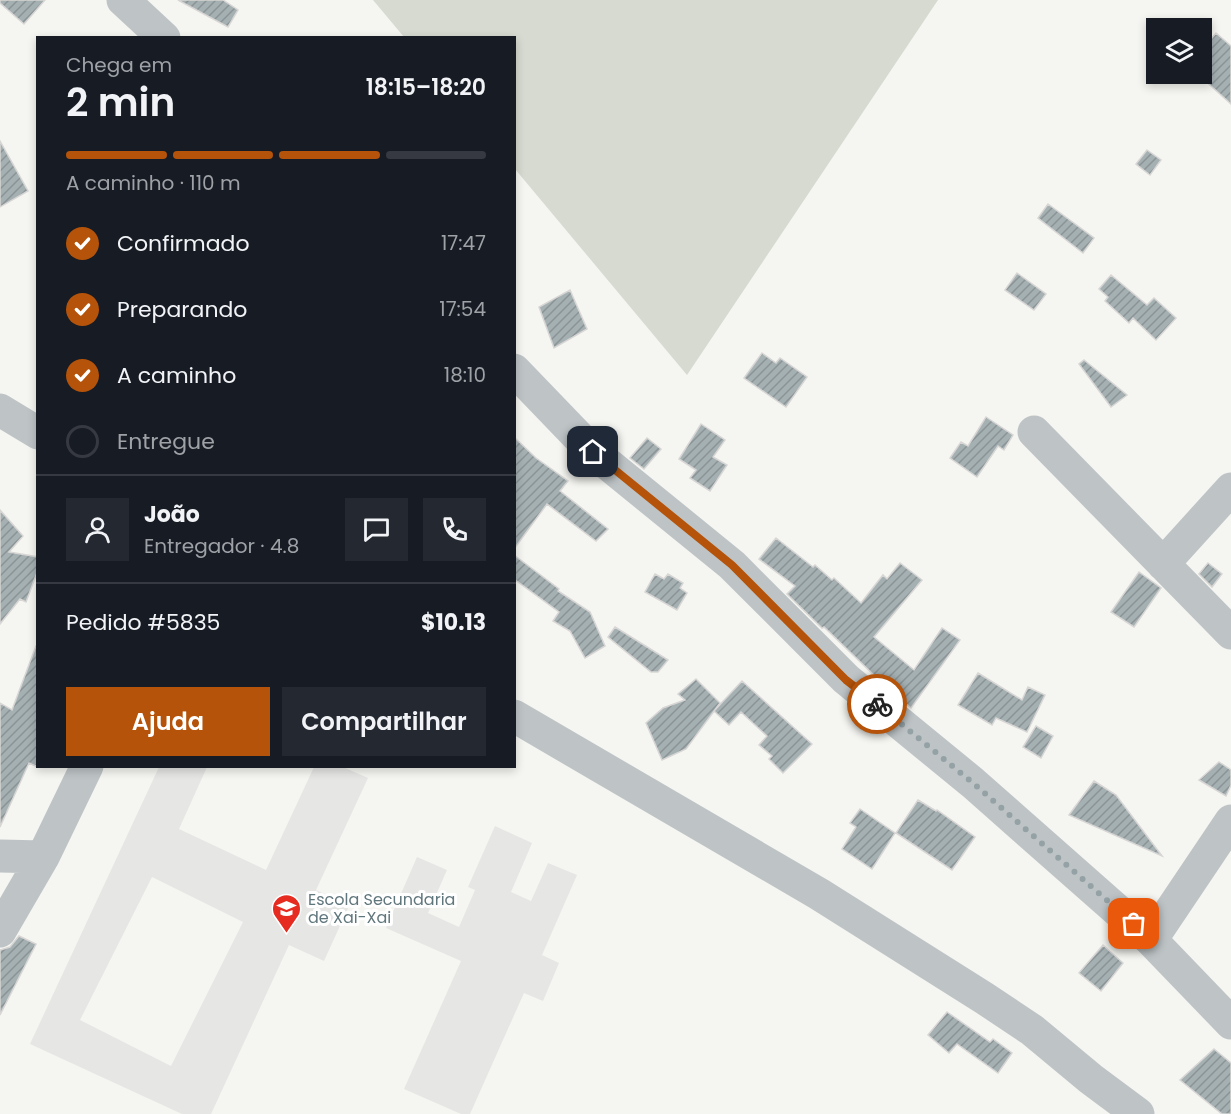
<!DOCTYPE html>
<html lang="pt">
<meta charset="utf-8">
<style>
:root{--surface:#171b24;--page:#242831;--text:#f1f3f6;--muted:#9ea1a6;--line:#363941;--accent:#b45309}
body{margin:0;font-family:Poppins,sans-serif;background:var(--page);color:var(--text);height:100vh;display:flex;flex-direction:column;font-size:22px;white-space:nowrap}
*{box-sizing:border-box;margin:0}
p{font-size:20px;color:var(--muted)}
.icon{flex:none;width:33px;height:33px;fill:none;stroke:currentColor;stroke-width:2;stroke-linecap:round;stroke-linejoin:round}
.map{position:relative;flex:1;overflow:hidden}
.sheet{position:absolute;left:36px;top:36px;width:480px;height:732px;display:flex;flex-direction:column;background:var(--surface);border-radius:0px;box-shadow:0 3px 9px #0003}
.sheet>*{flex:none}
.tools{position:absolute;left:1146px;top:18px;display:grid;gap:12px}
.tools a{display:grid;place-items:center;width:66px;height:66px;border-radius:0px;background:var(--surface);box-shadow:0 3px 9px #0003;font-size:30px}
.pin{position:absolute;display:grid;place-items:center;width:51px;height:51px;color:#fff;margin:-26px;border-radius:12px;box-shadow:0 3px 9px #0006}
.courier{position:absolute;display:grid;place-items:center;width:60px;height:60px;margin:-30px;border:4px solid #b45309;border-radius:50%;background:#fff;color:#222;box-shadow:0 2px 8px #0007}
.headline em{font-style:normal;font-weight:600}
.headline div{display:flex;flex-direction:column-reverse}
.headline{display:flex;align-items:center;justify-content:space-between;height:102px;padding:0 30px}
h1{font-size:39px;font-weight:600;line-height:45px}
.bar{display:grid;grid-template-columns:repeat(4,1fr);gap:9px 6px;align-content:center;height:72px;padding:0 30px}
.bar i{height:8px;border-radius:4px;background:var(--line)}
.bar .selected{background:var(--accent)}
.bar p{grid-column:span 4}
.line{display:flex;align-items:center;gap:15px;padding:0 30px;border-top:2px solid var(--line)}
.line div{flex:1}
.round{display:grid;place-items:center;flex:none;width:63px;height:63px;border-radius:0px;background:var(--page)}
ol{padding:0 30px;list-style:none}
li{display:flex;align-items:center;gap:18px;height:66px}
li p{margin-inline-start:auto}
li .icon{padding:6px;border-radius:50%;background:var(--accent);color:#fff;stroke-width:4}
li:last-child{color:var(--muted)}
li i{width:33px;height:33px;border:3px solid var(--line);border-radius:50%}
.primary-button{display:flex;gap:12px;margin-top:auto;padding:12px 30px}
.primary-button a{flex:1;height:69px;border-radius:0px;background:var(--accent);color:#fff;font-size:24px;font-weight:600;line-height:69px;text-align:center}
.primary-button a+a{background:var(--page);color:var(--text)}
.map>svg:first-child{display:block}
.built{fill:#e6e6e5;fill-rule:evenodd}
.green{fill:#d6dad0}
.building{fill:url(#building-hatch);stroke:#d7d6d4;stroke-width:1.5}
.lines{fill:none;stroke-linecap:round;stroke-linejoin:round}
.minor{stroke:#bec4c6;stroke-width:33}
.done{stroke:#94a2a6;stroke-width:6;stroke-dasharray:0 10.8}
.route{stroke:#b45309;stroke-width:8}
.labels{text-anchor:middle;stroke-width:6;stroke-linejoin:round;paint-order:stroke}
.poi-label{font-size:16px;fill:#60767d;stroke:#fff;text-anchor:start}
</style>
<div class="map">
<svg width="1231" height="1114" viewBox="0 0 1231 1114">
<defs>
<pattern id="building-hatch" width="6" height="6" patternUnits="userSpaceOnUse" patternTransform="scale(1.5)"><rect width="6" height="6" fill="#a5b0b3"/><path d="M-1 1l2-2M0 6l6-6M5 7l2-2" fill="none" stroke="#8a9497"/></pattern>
</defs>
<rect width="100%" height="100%" fill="#f5f5f1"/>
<path class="built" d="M 159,767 L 207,767 L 179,829 L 266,870 L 314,767 L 343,767 L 368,778 L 316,890 L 349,906 L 324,961 L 289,945 L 211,1114 L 182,1114 L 30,1044 ZM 152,877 L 243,922 L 171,1066 L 80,1020 Z
M 495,826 L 532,843 L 511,892 L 531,901 L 548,863 L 577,875 L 542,955 L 559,963 L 543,1001 L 524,993 L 470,1114 L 461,1114 L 404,1089 L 461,961 L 386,928 L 417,857 L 447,870 L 428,913 L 459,927 L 475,890 L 468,887 Z"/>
<path class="green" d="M 373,0 L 938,0 L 687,375 L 515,169 L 514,38 L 404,37 Z"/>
<path class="building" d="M 0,0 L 45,0 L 24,24 L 0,3 Z
M 178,0 L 223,0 L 238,10 L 228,27 Z
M 1216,33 L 1231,46 L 1231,104 L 1202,78 L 1202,50 Z
M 0,141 L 28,191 L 0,207 Z
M 1147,150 L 1161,160 L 1150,175 L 1136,164 Z
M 1048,204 L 1094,238 L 1083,253 L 1038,218 Z
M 1017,273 L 1046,294 L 1034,310 L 1005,290 Z
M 1111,275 L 1147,305 L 1154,298 L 1176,318 L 1156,340 L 1133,318 L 1129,323 L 1105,301 L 1108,297 L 1099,289 Z
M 570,290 L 587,329 L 554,348 L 539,307 Z
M 762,353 L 776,363 L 780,358 L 807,377 L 786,407 L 744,378 Z
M 1084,360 L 1127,395 L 1111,407 L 1079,364 Z
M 986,417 L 1013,435 L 1004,450 L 998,446 L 977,477 L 950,458 L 961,442 L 968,446 Z
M 701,424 L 725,440 L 713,457 L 727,465 L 710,491 L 690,478 L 696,470 L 679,459 Z
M 514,437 L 536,458 L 568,481 L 560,491 L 608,529 L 596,541 L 547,504 L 514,549 Z
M 647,438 L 661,449 L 644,469 L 630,458 Z
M 0,510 L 23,536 L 9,552 L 38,557 L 38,570 L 26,602 L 20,599 L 0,624 Z
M 776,538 L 813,567 L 815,565 L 832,580 L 834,578 L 861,603 L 883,575 L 887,579 L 900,563 L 922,580 L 874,637 L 914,670 L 942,628 L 960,640 L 911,708 L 878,681 L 879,680 L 824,627 L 822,628 L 787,594 L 795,586 L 759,559 Z
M 514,555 L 559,589 L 558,591 L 590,612 L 605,646 L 585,658 L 570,631 L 553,621 L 559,612 L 514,579 Z
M 1208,563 L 1222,574 L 1212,587 L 1199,574 Z
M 1139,572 L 1161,588 L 1134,627 L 1111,612 Z
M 655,574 L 664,579 L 668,574 L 683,583 L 680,588 L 687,593 L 677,610 L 645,592 Z
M 615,627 L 668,660 L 658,672 L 651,672 L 608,637 Z
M 36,646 L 38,646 L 38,767 L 29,763 L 0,827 L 0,703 L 12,710 Z
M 978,673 L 1022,700 L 1028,687 L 1045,695 L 1027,732 L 996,718 L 992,725 L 958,705 Z
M 696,679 L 720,703 L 686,749 L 662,760 L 646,723 L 663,708 L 685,700 L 678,694 Z
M 742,681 L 812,744 L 783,773 L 769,759 L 772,756 L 759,745 L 767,736 L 741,712 L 729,725 L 714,711 Z
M 1036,726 L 1053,736 L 1041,758 L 1023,747 Z
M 1219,762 L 1231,770 L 1231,785 L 1226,796 L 1199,780 Z
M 1094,781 L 1116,795 L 1162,856 L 1069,815 Z
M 918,800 L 936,811 L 937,810 L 975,837 L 952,870 L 896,833 Z
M 860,809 L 895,833 L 872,869 L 842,849 L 856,827 L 850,823 Z
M 19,936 L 36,944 L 0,1015 L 0,950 L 10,947 Z
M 1103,945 L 1123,963 L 1101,991 L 1079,973 Z
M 947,1012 L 990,1042 L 993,1039 L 1012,1053 L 998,1073 L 957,1044 L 949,1053 L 928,1035 Z
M 1214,1049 L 1231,1063 L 1231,1114 L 1222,1114 L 1180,1080 Z"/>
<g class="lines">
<path class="minor" d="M 123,0 L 164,38
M 514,370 L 593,452 L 732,565 L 846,679 L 973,783 L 1151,940 L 1231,1023
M 0,410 L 38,433
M 1034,432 L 1231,633
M 1163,564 L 1231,489
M 514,716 L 819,894 L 984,998 L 1032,1030 L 1091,1079 L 1138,1114
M 0,856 L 43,857
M 0,931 L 43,857 L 87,766
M 1151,940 L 1231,821"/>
</g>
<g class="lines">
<path class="done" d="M 877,704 L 973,783 L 1134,924"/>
<path class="route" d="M 593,452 L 732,565 L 846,680 L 877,704"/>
</g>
<defs>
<symbol id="university-pin" viewBox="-11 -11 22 30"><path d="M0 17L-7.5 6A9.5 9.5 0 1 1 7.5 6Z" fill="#e62b21" stroke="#fff"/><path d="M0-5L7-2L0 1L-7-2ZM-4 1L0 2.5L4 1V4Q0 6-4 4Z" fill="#fff"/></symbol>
</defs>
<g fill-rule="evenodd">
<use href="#university-pin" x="270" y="892" width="33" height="45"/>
</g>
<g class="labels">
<g class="poi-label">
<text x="308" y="905">Escola Secundaria<tspan x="308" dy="18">de Xai-Xai</tspan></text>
</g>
</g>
</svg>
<div class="tools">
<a><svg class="icon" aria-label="layers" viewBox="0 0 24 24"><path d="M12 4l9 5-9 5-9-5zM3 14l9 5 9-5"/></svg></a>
</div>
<div class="pin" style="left:1134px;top:924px;background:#ea580c"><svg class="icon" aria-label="bag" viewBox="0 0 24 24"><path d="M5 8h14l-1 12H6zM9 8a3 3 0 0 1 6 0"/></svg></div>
<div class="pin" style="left:593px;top:452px;background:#1f2937"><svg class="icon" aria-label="home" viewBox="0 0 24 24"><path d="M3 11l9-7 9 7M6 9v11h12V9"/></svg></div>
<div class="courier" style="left:877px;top:704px"><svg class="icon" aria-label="bike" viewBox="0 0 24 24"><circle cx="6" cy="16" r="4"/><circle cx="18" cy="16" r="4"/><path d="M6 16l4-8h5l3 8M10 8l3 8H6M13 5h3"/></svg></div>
<section class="sheet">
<div class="headline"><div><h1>2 min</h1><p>Chega em</p></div><em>18:15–18:20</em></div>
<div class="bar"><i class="selected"></i><i class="selected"></i><i class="selected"></i><i></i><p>A caminho · 110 m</p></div>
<ol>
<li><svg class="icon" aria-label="check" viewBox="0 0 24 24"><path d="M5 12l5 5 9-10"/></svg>Confirmado<p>17:47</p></li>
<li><svg class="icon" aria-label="check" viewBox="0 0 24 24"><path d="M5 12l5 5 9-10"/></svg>Preparando<p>17:54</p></li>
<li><svg class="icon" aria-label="check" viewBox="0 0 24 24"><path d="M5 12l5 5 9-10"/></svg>A caminho<p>18:10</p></li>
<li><i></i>Entregue</li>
</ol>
<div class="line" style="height:108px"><a class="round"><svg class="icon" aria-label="person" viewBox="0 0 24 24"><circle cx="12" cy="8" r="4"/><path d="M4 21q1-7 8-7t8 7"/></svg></a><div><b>João</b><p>Entregador · 4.8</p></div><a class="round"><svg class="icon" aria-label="chat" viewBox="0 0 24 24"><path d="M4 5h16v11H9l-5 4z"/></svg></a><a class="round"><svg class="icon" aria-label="phone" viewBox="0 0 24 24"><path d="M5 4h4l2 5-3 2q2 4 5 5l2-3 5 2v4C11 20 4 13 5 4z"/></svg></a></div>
<div class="line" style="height:78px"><div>Pedido #5835</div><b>$10.13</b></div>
<div class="primary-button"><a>Ajuda</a><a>Compartilhar</a></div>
</section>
</div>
